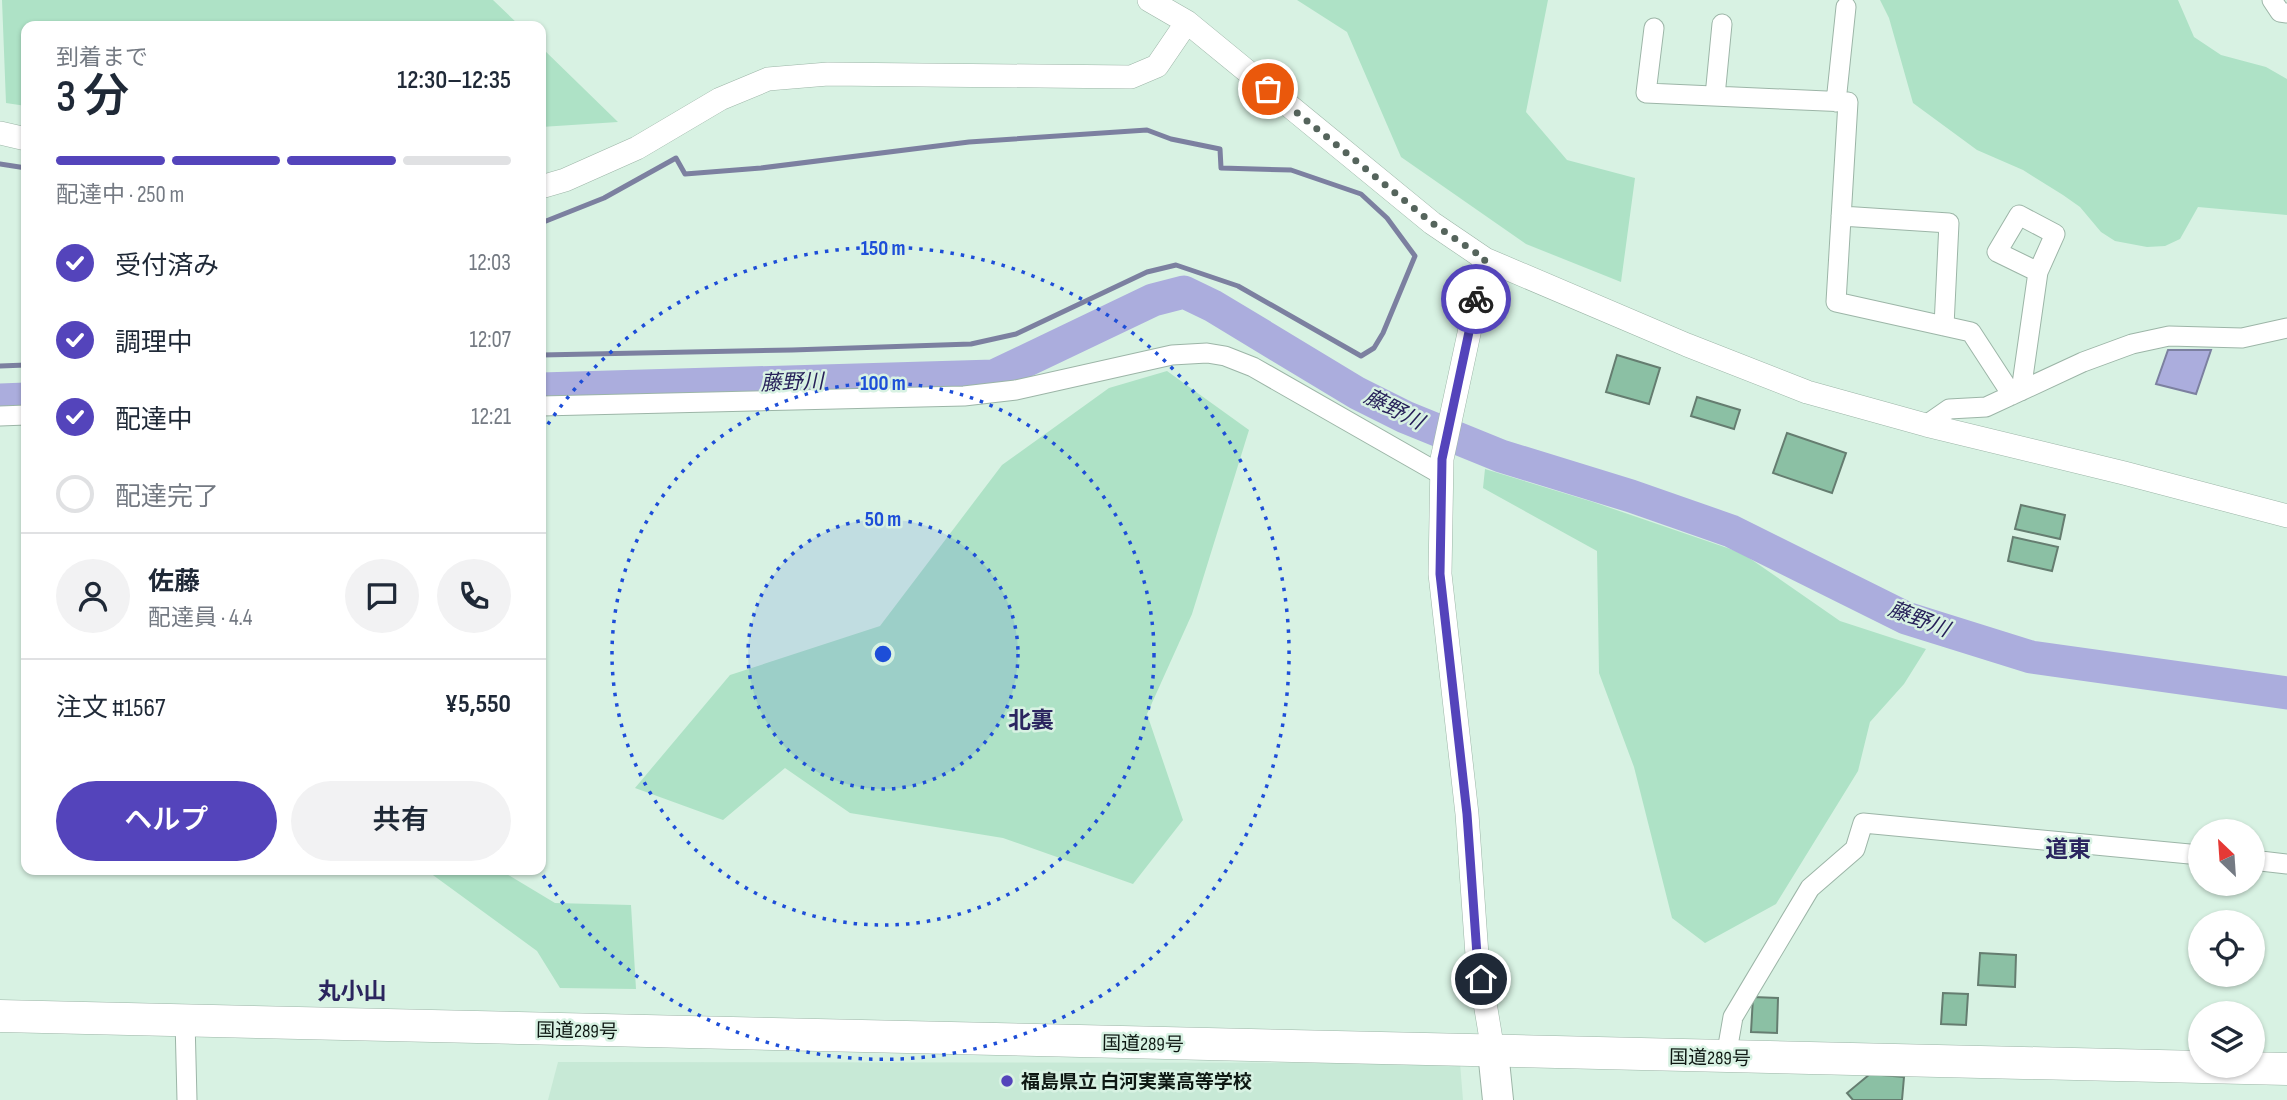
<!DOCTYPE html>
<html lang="ja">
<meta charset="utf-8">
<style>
:root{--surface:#fff;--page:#f2f2f3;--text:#1f2937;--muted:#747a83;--line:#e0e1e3;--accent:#5444bb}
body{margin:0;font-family:"Sofia Sans Condensed","Noto Sans JP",sans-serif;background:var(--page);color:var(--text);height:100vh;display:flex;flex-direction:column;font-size:26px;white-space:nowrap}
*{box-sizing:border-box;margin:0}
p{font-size:23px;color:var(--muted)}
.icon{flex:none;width:38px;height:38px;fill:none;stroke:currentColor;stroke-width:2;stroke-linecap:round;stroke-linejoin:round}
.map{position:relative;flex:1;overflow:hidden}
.side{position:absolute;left:21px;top:21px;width:525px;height:854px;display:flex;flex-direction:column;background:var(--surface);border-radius:14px;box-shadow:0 2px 5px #0004}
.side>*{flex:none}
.needle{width:46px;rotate:335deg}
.buttons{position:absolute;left:2188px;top:819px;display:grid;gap:14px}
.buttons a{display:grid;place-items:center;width:77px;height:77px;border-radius:50%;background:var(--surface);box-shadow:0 2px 5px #0004;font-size:35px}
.pin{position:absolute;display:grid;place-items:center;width:60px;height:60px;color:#fff;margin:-30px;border:4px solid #fff;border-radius:50%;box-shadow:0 2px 7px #0007}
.courier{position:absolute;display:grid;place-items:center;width:70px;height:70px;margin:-35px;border:5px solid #5444bb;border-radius:50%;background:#fff;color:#222;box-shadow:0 2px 9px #0007}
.summary em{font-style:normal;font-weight:600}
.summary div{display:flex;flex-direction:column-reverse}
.summary{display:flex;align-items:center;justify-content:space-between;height:119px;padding:0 35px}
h1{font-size:46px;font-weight:600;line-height:52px}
.bar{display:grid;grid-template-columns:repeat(4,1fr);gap:10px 7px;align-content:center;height:84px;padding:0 35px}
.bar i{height:9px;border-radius:5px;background:var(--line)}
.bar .on{background:var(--accent)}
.bar p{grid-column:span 4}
.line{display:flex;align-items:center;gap:18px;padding:0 35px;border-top:2px solid var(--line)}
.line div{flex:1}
.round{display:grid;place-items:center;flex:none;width:74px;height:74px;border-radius:37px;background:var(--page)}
ol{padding:0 35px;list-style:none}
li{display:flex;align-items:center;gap:21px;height:77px}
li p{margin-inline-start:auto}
li .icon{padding:7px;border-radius:50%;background:var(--accent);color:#fff;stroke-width:4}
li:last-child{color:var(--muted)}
li i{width:38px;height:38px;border:4px solid var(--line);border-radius:50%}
.primary-button{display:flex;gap:14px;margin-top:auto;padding:14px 35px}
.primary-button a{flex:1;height:80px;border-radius:42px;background:var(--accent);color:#fff;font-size:28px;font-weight:600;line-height:80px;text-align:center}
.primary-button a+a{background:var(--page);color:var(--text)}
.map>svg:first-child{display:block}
.built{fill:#c7e9d6}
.green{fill:#aee2c6}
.water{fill:#abaddd;stroke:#7c80a0;stroke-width:2}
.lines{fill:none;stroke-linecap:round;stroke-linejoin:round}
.stream{stroke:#7c80a0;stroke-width:5}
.river{stroke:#abaddd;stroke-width:33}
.building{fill:#8bc0a4;stroke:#657d70;stroke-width:2}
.minor-casing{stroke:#9cb5a7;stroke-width:21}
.tertiary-casing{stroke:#9cb5a7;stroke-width:24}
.primary-casing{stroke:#9cb5a7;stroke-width:32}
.trunk-casing{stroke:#9cb5a7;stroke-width:33}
.minor{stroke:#fff;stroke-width:19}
.tertiary{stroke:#fff;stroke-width:23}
.primary{stroke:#fff;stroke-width:30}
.trunk{stroke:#fff;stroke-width:32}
.done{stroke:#55645c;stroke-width:7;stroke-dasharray:0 12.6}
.route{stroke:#5444bb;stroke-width:9}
.ring{fill:none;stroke:#1d4ed8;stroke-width:3.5;stroke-dasharray:3.5 7}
.poi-dot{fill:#5444bb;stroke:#d8f2e3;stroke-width:2.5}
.labels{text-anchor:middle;stroke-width:5;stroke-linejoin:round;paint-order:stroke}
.street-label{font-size:19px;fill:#0e1813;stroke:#d8f2e3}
.poi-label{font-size:19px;font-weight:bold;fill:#0e1813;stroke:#d8f2e3;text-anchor:start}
.water-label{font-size:21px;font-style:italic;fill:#272059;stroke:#d8f2e3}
.quarter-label{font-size:23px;font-weight:bold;fill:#2b255f;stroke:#d8f2e3}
.centre{fill:#1d4ed8;stroke:#d8f2e3;stroke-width:3.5}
.ring-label{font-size:21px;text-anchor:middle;font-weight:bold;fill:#1d4ed8;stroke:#d8f2e3;stroke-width:5;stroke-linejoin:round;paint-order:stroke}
</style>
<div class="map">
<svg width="2287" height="1100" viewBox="0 0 2287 1100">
<rect width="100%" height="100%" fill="#d8f2e3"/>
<path class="built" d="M 558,1062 L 1460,1063 L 1463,1100 L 548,1100 Z"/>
<path class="green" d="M 2,0 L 493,0 L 520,26 L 26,26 L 26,106 L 6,103 Z
M 1297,0 L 1548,0 L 1526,112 L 1567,160 L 1635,178 L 1621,282 L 1526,244 L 1401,157 L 1347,32 Z
M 1880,0 L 2178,0 L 2194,37 L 2221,55 L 2266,67 L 2287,79 L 2287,215 L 2198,207 L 2180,239 L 2165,246 L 2147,247 L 2115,241 L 2101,232 L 2080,207 L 2063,195 L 2023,170 L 1977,150 L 1913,103 L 1889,18 Z
M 541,47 L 618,122 L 541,127 Z
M 1167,371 L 1249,430 L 1192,614 L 1147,714 L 1183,820 L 1133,884 L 1003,838 L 850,813 L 785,768 L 723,820 L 635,788 L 730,675 L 880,626 L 1002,465 L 1109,388 Z
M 1485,469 L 1593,502 L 1742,553 L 1840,621 L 1926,649 L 1904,684 L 1870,722 L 1858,771 L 1776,904 L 1705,943 L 1672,918 L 1634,767 L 1599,673 L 1597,551 L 1483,488 Z
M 426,870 L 500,870 L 555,903 L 631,905 L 636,989 L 560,988 L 537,951 Z"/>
<path class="water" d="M 2168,350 L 2211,350 L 2196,394 L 2156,384 Z"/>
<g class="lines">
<path class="stream" d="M 0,164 L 26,168
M 541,223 L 604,198 L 676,158 L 685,174 L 761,168 L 969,142 L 1147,130 L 1171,139 L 1220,149 L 1221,168 L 1291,170 L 1361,194 L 1387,218 L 1415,256 L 1383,333 L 1374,348 L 1361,356 L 1238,286 L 1176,265 L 1147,272 L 1016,334 L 971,344 L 792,350 L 541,355
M 0,366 L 26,365"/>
<path class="river" d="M 541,389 L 994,376 L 1153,300 L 1184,292 L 1213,306 L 1357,393 L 1405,417 L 1501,456 L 1631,496 L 1731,531 L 1906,618 L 2031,657 L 2287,693
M 0,400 L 26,399"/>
</g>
<path class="building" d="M 1617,355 L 1660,368 L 1649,404 L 1606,392 Z
M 1697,397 L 1740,410 L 1734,429 L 1691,416 Z
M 1787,433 L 1846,453 L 1832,493 L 1773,473 Z
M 2021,505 L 2065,515 L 2060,539 L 2015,529 Z
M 2013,537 L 2058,547 L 2052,571 L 2008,561 Z
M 1980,953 L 2016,955 L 2015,987 L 1978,985 Z
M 1943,993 L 1968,994 L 1966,1025 L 1941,1024 Z
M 1753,997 L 1778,998 L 1777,1033 L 1751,1032 Z
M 1870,1074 L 1904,1077 L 1902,1100 L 1853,1100 L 1847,1093 Z"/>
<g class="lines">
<defs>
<path id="minor" d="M 2272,0 L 2280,12 L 2287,13
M 1654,28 L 1646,93 L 1848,102 L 1836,302 L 1971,332 L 2012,395
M 1715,96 L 1722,24
M 1836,102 L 1846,7
M 1841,216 L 1949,223 L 1944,326
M 2021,391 L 2038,272 L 2055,234 L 2019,215 L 1997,252 L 2038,272
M 541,406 L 964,396 L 1016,390 L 1172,355 L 1207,353 L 1225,356 L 1253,367 L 1442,475
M 0,416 L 26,415
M 1926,425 L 1949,409 L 1986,407 L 2083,362 L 2132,344 L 2169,336 L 2242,338 L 2287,328
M 2252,860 L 2287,864
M 185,1020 L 187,1100
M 1726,1057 L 1733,1017 L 1810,888 L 1855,849 L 1863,823 L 2200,855"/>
<path id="tertiary" d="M 1149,0 L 1187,22 L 1432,223 L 1485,259 L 1687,345 L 1807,392 L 1926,425 L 2124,473 L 2287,516
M 0,133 L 26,139
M 541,187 L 565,180 L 637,148 L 720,99 L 768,79 L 828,74 L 1131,77 L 1157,66 L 1187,22
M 1485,259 L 1442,459 L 1440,574 L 1467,814 L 1477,955 L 1493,1051"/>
<path id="primary" d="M 1493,1051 L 1498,1100"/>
<path id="trunk" d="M 0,1016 L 2287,1069"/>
</defs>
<use href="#minor" class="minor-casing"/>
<use href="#tertiary" class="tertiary-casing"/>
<use href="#primary" class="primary-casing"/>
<use href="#trunk" class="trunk-casing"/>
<use href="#minor" class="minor"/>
<use href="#tertiary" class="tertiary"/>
<use href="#primary" class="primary"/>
<use href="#trunk" class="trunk"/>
</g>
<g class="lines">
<path class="done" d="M 1268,89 L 1432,223 L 1485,259 L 1476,299"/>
<path class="route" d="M 1476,299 L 1442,459 L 1440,574 L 1467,814 L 1477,955 L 1481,979"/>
</g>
<circle cx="883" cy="654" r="135" fill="#1d4ed8" fill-opacity=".12"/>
<g class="ring">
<circle cx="883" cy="654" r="135"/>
<circle cx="883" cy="654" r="271"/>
<path d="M542 433A406 406 0 1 1 541 872"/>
</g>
<circle class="poi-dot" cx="1007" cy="1081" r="7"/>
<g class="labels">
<g class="street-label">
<text transform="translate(577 1030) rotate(1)" y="7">国道289号</text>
<text transform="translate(1143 1043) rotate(1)" y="7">国道289号</text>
<text transform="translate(1710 1057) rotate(1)" y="7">国道289号</text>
</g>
<g class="poi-label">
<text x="1021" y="1088">福島県立 白河実業高等学校</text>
</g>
<g class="water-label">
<text transform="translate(792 382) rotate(-2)" y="7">藤野川</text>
<text transform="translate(1394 409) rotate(27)" y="7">藤野川</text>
<text transform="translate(1919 619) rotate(21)" y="7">藤野川</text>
</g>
<g class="quarter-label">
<text x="1031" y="728">北裏</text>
<text x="2068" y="857">道東</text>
<text x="352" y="999">丸小山</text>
</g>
</g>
<circle cx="883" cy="654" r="10" class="centre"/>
<g class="ring-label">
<text x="883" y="255">150 m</text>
<text x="883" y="390">100 m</text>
<text x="883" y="526">50 m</text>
</g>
</svg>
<div class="buttons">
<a><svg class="needle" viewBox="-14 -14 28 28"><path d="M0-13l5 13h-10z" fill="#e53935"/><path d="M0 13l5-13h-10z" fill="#747a83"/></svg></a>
<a><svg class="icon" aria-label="locate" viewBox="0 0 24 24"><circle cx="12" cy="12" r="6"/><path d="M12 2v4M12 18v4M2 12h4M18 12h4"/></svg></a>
<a><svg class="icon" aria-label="layers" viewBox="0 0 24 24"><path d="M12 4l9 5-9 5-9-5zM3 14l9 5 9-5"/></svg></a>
</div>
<div class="pin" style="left:1268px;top:89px;background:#ea580c"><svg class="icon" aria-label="bag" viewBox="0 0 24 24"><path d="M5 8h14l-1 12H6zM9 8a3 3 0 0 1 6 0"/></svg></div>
<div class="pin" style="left:1481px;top:979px;background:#1f2937"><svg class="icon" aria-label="home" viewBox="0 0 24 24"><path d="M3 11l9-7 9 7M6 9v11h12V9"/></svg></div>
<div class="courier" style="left:1476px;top:299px"><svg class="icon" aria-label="bike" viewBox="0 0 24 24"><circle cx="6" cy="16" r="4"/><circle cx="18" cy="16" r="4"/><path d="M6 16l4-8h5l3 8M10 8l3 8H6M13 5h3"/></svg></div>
<section class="side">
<div class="summary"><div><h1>3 分</h1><p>到着まで</p></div><em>12:30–12:35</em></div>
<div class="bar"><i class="on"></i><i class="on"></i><i class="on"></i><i></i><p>配達中 · 250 m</p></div>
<ol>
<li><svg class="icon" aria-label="check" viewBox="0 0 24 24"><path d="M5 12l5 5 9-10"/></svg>受付済み<p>12:03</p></li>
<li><svg class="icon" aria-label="check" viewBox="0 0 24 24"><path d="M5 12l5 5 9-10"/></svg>調理中<p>12:07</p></li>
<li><svg class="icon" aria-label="check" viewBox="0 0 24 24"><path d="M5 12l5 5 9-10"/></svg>配達中<p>12:21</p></li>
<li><i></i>配達完了</li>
</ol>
<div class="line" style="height:126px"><a class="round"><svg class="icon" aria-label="person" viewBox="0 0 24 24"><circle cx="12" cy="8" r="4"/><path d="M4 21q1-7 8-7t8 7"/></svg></a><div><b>佐藤</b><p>配達員 · 4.4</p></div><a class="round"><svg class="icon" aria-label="chat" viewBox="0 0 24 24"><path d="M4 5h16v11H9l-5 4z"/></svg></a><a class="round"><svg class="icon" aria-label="phone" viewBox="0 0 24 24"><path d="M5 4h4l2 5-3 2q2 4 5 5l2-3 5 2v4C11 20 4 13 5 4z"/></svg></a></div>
<div class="line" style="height:91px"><div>注文 #1567</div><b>¥5,550</b></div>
<div class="primary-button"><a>ヘルプ</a><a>共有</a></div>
</section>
</div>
